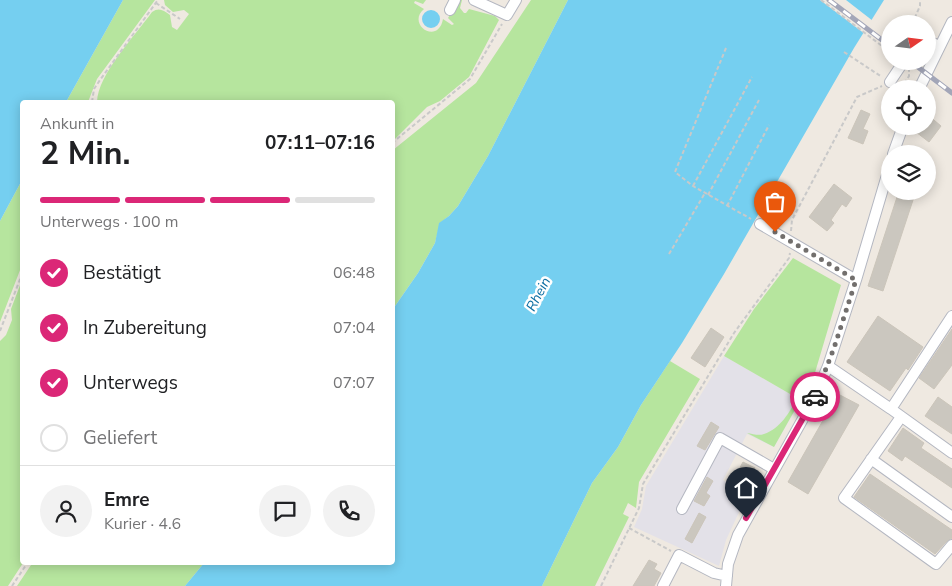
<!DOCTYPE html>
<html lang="de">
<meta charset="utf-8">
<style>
:root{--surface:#fff;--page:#f2f2f2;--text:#202124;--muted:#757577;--line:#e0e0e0;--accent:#db2777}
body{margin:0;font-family:"Nunito Sans",sans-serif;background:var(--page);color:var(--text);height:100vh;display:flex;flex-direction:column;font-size:19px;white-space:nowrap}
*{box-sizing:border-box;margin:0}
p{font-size:16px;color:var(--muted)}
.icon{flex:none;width:28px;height:28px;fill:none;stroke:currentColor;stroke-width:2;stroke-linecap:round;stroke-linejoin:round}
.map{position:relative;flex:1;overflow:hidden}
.side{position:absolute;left:20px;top:100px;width:375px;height:465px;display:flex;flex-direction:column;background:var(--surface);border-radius:5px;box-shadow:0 2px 12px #0003}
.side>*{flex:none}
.needle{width:32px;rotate:76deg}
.fabs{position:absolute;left:881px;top:15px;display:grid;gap:10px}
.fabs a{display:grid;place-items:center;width:55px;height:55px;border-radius:50%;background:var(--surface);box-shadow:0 2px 12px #0003;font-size:25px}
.pin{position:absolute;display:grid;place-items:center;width:42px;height:42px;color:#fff;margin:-51px -21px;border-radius:50% 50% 50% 0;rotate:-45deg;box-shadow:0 0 5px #0007}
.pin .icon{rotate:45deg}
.courier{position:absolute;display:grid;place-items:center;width:50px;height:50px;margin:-25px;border:4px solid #db2777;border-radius:50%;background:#fff;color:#222;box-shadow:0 1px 6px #0007}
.summary em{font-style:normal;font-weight:700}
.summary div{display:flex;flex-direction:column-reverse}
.summary{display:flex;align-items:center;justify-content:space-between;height:85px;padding:0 20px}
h1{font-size:32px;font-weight:700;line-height:38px}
.bar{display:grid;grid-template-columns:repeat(4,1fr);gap:8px 5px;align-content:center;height:60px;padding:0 20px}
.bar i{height:6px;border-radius:4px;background:var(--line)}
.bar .selected{background:var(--accent)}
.bar p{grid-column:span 4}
.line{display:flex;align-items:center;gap:12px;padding:0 20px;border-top:1px solid var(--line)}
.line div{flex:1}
.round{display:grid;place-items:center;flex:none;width:52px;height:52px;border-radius:26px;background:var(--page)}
ol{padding:0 20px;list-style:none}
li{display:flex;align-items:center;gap:15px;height:55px}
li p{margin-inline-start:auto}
li .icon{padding:5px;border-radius:50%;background:var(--accent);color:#fff;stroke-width:4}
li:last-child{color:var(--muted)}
li i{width:28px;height:28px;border:2px solid var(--line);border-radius:50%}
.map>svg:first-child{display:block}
.industrial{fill:#e3e1e8}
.green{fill:#b6e59e}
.water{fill:#75cff0}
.pier{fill:#efe9e1}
.building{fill:#cbc7bf;stroke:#cbc5ba}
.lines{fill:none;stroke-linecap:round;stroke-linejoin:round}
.minor-casing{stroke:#b4b7c1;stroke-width:12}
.path{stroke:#c9c9c9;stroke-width:2;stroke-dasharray:4 2.5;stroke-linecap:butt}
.minor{stroke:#fff;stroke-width:10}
.rail-casing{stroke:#a3a6b8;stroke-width:5}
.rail{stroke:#fff;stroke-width:3;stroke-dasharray:9;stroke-linecap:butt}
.path-bridge{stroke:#c9c9c9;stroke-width:2;stroke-dasharray:4 2.5;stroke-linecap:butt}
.done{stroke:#726f6d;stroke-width:5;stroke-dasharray:0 9}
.route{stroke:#db2777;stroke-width:6}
.labels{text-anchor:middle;stroke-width:5;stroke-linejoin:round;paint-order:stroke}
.water-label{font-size:14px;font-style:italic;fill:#0d6fa3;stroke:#fff}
</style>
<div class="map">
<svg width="952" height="586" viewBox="0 0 952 586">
<rect width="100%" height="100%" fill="#efe9e1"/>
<path class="industrial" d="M 724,356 L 801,400 L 774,447 L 747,434 L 723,480 L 747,495 L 726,540 L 719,566 L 634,527 L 642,509 L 646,486 Z"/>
<path class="green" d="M 123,0 L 155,0 L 97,79 L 88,102 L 66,102 Z
M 164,0 L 426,0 L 423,4 L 415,1 L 414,3 L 424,9 C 406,24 438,46 443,19 L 452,25 L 454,24 L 448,18 L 459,0 L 462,0 L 460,8 L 464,13 L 466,13 L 469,9 L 495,16 L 499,20 L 469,77 L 440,101 L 427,107 L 393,141 L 392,102 L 97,102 C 98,74 135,36 152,12 C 159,7 163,10 170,15 L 172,27 L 177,30 L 189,14 L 184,10 L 173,12 L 165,5 Z
M 531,0 L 568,0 L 488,156 L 458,206 L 449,216 L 440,223 L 435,243 L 418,273 L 393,309 L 393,150 L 476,83 Z
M 22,180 L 22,265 L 0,322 L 0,221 Z
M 793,258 L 841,285 L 814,376 L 774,447 L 747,433 C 753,434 759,436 764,434 C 780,429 790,412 797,398 L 724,356 L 754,309 Z
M 22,280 L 23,563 L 8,586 L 0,586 L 0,341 L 6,335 L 12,320 L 11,309 Z
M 670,361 L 700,379 L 639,482 L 636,508 L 628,503 L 623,514 L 629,517 L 595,586 L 542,586 L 592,483 L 618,447 L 641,405 Z
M 33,562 L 204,562 L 204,563 L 185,586 L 17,586 Z"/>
<path class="water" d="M 0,0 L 123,0 L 66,102 L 22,102 L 22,180 L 0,221 Z
M 568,0 L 884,0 L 854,48 L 724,274 L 682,343 L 641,405 L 618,447 L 592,483 L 542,586 L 185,586 L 204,563 L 392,562 L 393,309 L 418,273 L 435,243 L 439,223 L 449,216 L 458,206 L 488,156 Z
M422 19a9 9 0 1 1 18 0a9 9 0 1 1-18 0Z"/>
<path class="pier" d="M 820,0 L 846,0 L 873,21 L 865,34 Z"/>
<path class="building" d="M 861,110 L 870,114 L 863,129 L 868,131 L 863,144 L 848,138 Z
M 928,115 L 941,126 L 929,142 L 916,132 L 921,126 L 928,126 Z
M 834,184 L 852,198 L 846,207 L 842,204 L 831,220 L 834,223 L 827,231 L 809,217 Z
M 899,191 L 916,191 L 883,291 L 868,286 Z
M 878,316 L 923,347 L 908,370 L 906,368 L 890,391 L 847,362 Z
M 711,328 L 724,337 L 705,367 L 691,358 Z
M 952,329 L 952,365 L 934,389 L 919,378 Z
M 838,394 L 859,405 L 808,494 L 788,482 Z
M 938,397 L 952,407 L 952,434 L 925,416 Z
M 711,422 L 719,427 L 705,450 L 697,446 Z
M 903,428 L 924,443 L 921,448 L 952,469 L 952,488 L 905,456 L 902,461 L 888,451 Z
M 743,462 L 755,468 L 747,484 L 735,477 Z
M 870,474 L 952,530 L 952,538 L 947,541 L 935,554 L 854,497 Z
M 707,477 L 713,481 L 706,493 L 710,496 L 704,506 L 694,501 Z
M 699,513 L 706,517 L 692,543 L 685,539 Z
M 649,560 L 657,564 L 654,569 L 661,573 L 654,586 L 633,586 Z"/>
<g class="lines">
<defs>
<path id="minor" d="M 474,0 L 507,15 L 516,0
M 450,10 L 455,0
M 928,41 L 935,44
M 890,82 L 904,61
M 919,89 L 952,22
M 893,154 L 903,126
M 760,224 L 856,280
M 828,366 L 891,409 L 952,453
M 891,409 L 952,316
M 901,417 L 844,498 L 936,564 L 952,545
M 871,459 L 952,517
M 682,509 L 720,438 L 774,469
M 663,586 L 679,555 L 714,573 L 727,576
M 726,586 L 728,564 L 738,535 L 814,399 L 828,366 L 856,280 L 890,165"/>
</defs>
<use href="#minor" class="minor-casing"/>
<path class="path" d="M 821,0 L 890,52
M 156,3 L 180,19
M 912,24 L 920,6 L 920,0
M 726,48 L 675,172 L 693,186 L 751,219
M 844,52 L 882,77
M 901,89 L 909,76 L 909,70
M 92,102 L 94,89 L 100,80 L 158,0
M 392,143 L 470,79 L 502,24
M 693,186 L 752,77
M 708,195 L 759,100
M 727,206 L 769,125
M 791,231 L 792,220 L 857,97 L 882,86
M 669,254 L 705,193
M 0,331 L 22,274
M 629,528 L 671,551
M 12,586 L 28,562
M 601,586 L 639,508 L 643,484 L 734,333 L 789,258 L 790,253"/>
<use href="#minor" class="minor"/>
<defs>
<path id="rail" d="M 829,0 L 890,46
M 910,61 L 952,93"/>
</defs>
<use href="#rail" class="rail-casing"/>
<use href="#rail" class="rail"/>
<path class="path-bridge" d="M 901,61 L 906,66"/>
</g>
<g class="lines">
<path class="done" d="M 775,232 L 856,280 L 834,348 L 815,397"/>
<path class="route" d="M 746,518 L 815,397"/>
</g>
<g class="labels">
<g class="water-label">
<text transform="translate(538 294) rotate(-62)" y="5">Rhein</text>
</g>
</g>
</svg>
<div class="fabs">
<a><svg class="needle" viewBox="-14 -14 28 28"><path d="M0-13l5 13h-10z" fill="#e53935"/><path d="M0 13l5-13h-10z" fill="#757577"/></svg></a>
<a><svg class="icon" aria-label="locate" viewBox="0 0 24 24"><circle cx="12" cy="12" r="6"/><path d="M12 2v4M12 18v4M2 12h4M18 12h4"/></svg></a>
<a><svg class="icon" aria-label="layers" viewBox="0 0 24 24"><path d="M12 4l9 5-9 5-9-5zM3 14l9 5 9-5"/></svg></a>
</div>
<div class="pin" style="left:775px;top:232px;background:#ea580c"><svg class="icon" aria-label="bag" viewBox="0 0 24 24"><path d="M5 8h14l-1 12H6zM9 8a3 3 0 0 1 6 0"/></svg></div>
<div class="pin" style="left:746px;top:518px;background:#1f2937"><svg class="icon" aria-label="home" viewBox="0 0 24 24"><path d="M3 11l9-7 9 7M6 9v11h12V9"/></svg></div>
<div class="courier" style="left:815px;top:397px"><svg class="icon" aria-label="car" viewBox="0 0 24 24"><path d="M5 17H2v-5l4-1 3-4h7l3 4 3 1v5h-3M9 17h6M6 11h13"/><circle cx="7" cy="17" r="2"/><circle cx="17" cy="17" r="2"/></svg></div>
<section class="side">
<div class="summary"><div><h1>2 Min.</h1><p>Ankunft in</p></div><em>07:11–07:16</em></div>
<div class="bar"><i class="selected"></i><i class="selected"></i><i class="selected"></i><i></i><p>Unterwegs · 100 m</p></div>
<ol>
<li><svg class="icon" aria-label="check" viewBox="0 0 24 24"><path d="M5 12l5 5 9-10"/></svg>Bestätigt<p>06:48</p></li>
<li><svg class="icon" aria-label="check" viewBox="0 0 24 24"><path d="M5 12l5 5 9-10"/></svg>In Zubereitung<p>07:04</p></li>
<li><svg class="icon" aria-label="check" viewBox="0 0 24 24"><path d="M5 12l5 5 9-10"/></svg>Unterwegs<p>07:07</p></li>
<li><i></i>Geliefert</li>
</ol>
<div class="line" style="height:90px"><a class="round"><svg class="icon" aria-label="person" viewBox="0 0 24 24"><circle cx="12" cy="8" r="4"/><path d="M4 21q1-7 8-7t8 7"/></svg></a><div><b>Emre</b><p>Kurier · 4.6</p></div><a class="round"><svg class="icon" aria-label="chat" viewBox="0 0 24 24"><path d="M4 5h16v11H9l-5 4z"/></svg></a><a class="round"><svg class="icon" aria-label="phone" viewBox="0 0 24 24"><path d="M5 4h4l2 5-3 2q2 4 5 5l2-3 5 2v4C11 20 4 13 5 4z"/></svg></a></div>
</section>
</div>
